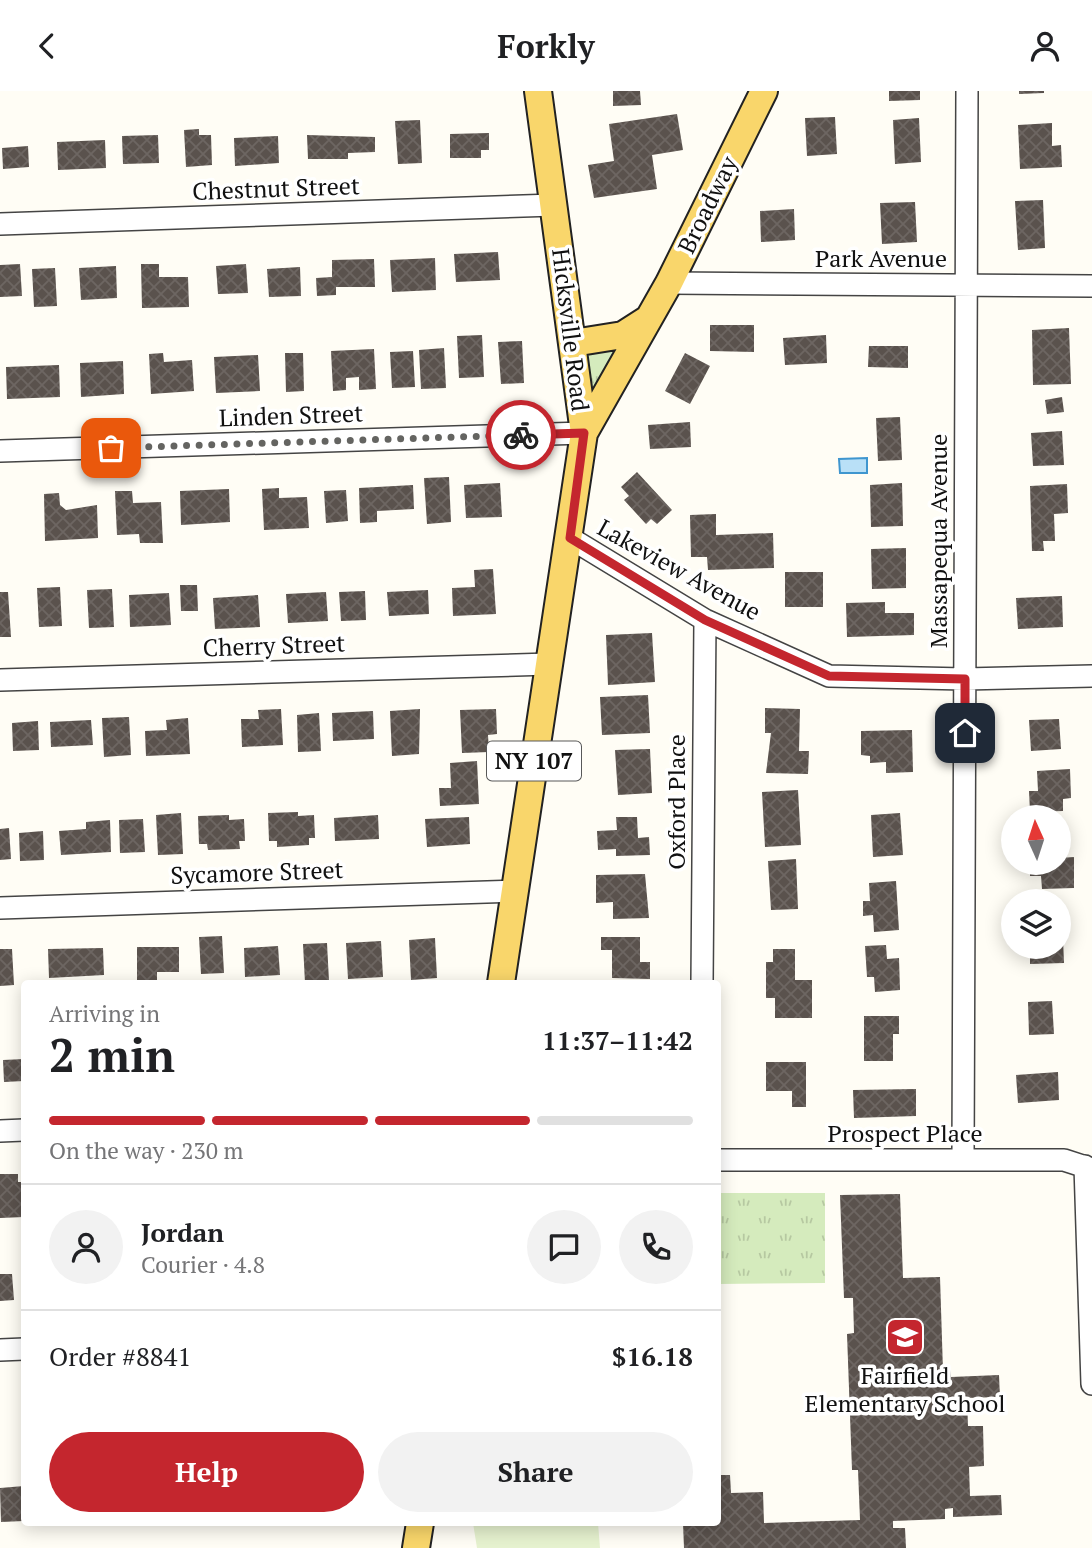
<!DOCTYPE html>
<meta charset="utf-8">
<style>
:root{--surface:#fff;--page:#f2f2f2;--text:#202124;--muted:#757577;--line:#e0e0e0;--accent:#c4262e}
body{margin:0;font-family:"PT Serif",serif;background:var(--page);color:var(--text);height:100vh;display:flex;flex-direction:column;font-size:26px;white-space:nowrap}
*{box-sizing:border-box;margin:0}
p{font-size:23px;color:var(--muted)}
.icon{flex:none;width:38px;height:38px;fill:none;stroke:currentColor;stroke-width:2;stroke-linecap:round;stroke-linejoin:round}
.map{position:relative;flex:1;overflow:hidden}
.details{position:absolute;left:21px;top:889px;width:700px;height:546px;display:flex;flex-direction:column;background:var(--surface);border-radius:7px;box-shadow:0 4px 18px #0003}
.details>*{flex:none}
.needle{width:46px;rotate:357deg}
.controls{position:absolute;left:1001px;top:714px;display:grid;gap:14px}
.controls a{display:grid;place-items:center;width:70px;height:70px;border-radius:50%;background:var(--surface);box-shadow:0 4px 18px #0003;font-size:35px}
.pin{position:absolute;display:grid;place-items:center;width:60px;height:60px;color:#fff;margin:-30px;border-radius:14px;box-shadow:0 4px 10px #0006}
.courier{position:absolute;display:grid;place-items:center;width:70px;height:70px;margin:-35px;border:5px solid #c4262e;border-radius:50%;background:#fff;color:#222;box-shadow:0 2px 9px #0007}
.headline em{font-style:normal;font-weight:800}
.headline div{display:flex;flex-direction:column-reverse}
.headline{display:flex;align-items:center;justify-content:space-between;height:119px;padding:0 28px}
h1{font-size:46px;font-weight:800;line-height:52px}
.bar{display:grid;grid-template-columns:repeat(4,1fr);gap:10px 7px;align-content:center;height:84px;padding:0 28px}
.bar i{height:9px;border-radius:5px;background:var(--line)}
.bar .selected{background:var(--accent)}
.bar p{grid-column:span 4}
.line{display:flex;align-items:center;gap:18px;padding:0 28px;border-top:2px solid var(--line)}
.line div{flex:1}
.round{display:grid;place-items:center;flex:none;width:74px;height:74px;border-radius:37px;background:var(--page)}
.action{display:flex;gap:14px;margin-top:auto;padding:14px 28px}
.action a{flex:1;height:80px;border-radius:42px;background:var(--accent);color:#fff;font-size:28px;font-weight:800;line-height:80px;text-align:center}
.action a+a{background:var(--page);color:var(--text)}
header{display:flex;justify-content:space-between;align-items:center;height:91px;padding:0 28px;background:var(--surface);font-size:32px;font-weight:800}
.map>svg:first-child{display:block}
.grass{fill:url(#grass-tufts)}
.pitch{fill:#e6f2cf}
.water{fill:url(#water-ripples);stroke:#3f96cf;stroke-width:2}
.building{fill:url(#building-cross-hatch)}
.lines{fill:none;stroke-linecap:round;stroke-linejoin:round}
.minor-casing{stroke:#444;stroke-width:24}
.major-casing{stroke:#222;stroke-width:30}
.minor{stroke:#fff;stroke-width:21}
.major{stroke:#f9d66b;stroke-width:26}
.done{stroke:#646461;stroke-width:7;stroke-dasharray:0 12.6}
.route{stroke:#c4262e;stroke-width:9}
.labels{text-anchor:middle;stroke-width:7;stroke-linejoin:round;paint-order:stroke}
.shield{fill:#fff;stroke:#585858;stroke-width:2}
.shield-label{font-size:23px;font-weight:bold;fill:#111}
.street-label{font-size:24px;fill:#111;stroke:#fff}
.poi-label{font-size:24px;fill:#111;stroke:#fff}
</style>
<header><svg class="icon" aria-label="back" viewBox="0 0 24 24"><path d="M15 5l-7 7 7 7"/></svg>Forkly<svg class="icon" aria-label="person" viewBox="0 0 24 24"><circle cx="12" cy="8" r="4"/><path d="M4 21q1-7 8-7t8 7"/></svg></header>
<div class="map">
<svg width="1092" height="1457" viewBox="0 0 1092 1457">
<defs>
<pattern id="grass-tufts" width="24" height="20" patternUnits="userSpaceOnUse" patternTransform="scale(1.75)"><rect width="24" height="20" fill="#d5ebbd"/><path d="M3 7l-1-3M5 7V3M7 7l1-3M15 17l-1-3M17 17v-4M19 17l1-3" fill="none" stroke="#b6c8a1"/></pattern>
<pattern id="water-ripples" width="26" height="14" patternUnits="userSpaceOnUse" patternTransform="scale(1.75)"><rect width="26" height="14" fill="#b9e0f7"/><path d="M2 4q2-2 4 0t4 0M15 11q2-2 4 0t4 0" fill="none" stroke="#9ebfd3"/></pattern>
<pattern id="building-cross-hatch" width="8" height="8" patternUnits="userSpaceOnUse" patternTransform="scale(1.75)"><rect width="8" height="8" fill="#5a524d"/><path d="M0 0l8 8M0 8l8-8" fill="none" stroke="#6d6662"/></pattern>
</defs>
<rect width="100%" height="100%" fill="#fffdf5"/>
<path class="grass" d="M 637,242 L 586,334 L 578,256 Z
M 718,1102 L 825,1102 L 825,1192 L 718,1193 Z"/>
<path class="pitch" d="M 473,1432 L 598,1432 L 600,1457 L 477,1457 Z"/>
<path class="water" d="M 867,367 L 867,382 L 840,382 L 839,368 Z"/>
<path class="building" d="M 613,0 L 640,0 L 641,14 L 613,15 Z
M 889,0 L 920,0 L 920,9 L 889,10 Z
M 1019,0 L 1044,0 L 1044,2 L 1019,3 Z
M 677,23 L 683,59 L 652,64 L 657,98 L 594,107 L 588,74 L 614,70 L 609,33 Z
M 835,26 L 837,63 L 807,65 L 805,27 Z
M 919,27 L 921,71 L 895,73 L 893,29 Z
M 420,29 L 422,72 L 398,73 L 395,30 Z
M 1052,32 L 1052,55 L 1061,54 L 1062,76 L 1020,78 L 1018,34 Z
M 199,38 L 199,44 L 211,44 L 212,74 L 186,76 L 184,39 Z
M 489,42 L 489,59 L 481,59 L 481,67 L 450,67 L 450,43 Z
M 158,44 L 159,72 L 123,73 L 122,45 Z
M 307,44 L 375,46 L 375,61 L 348,62 L 348,68 L 308,68 Z
M 278,45 L 279,72 L 235,75 L 234,47 Z
M 105,49 L 106,77 L 58,79 L 57,51 Z
M 28,55 L 29,76 L 3,78 L 2,57 Z
M 1043,109 L 1045,157 L 1018,159 L 1015,110 Z
M 915,111 L 917,151 L 882,153 L 880,112 Z
M 794,118 L 795,149 L 761,151 L 760,120 Z
M 498,161 L 500,189 L 456,191 L 454,163 Z
M 435,167 L 436,199 L 392,201 L 390,169 Z
M 374,168 L 375,196 L 336,196 L 336,204 L 317,205 L 316,187 L 332,186 L 332,169 Z
M 20,173 L 22,205 L 0,206 L 0,174 Z
M 141,173 L 159,173 L 159,186 L 188,186 L 189,216 L 142,217 Z
M 246,173 L 248,202 L 218,203 L 216,175 Z
M 116,175 L 117,207 L 81,209 L 79,177 Z
M 300,176 L 301,205 L 269,206 L 267,178 Z
M 55,177 L 57,215 L 34,216 L 32,178 Z
M 710,234 L 754,234 L 754,261 L 710,260 Z
M 1069,237 L 1071,293 L 1033,294 L 1032,239 Z
M 482,244 L 484,286 L 459,287 L 457,245 Z
M 826,244 L 827,272 L 785,274 L 783,247 Z
M 522,250 L 524,292 L 501,293 L 498,251 Z
M 869,255 L 908,255 L 908,277 L 868,276 Z
M 444,257 L 446,297 L 421,298 L 419,259 Z
M 374,258 L 376,298 L 359,299 L 359,286 L 346,287 L 346,299 L 333,300 L 331,260 Z
M 413,260 L 415,296 L 392,297 L 390,261 Z
M 163,262 L 164,271 L 192,269 L 194,300 L 151,303 L 149,263 Z
M 285,262 L 303,262 L 304,300 L 286,301 Z
M 685,262 L 710,275 L 690,313 L 665,300 Z
M 258,264 L 260,300 L 216,302 L 214,266 Z
M 123,270 L 124,303 L 81,306 L 80,272 Z
M 59,274 L 60,306 L 7,308 L 6,276 Z
M 1062,306 L 1064,321 L 1047,323 L 1045,309 Z
M 900,326 L 902,369 L 878,370 L 876,327 Z
M 690,331 L 691,356 L 650,358 L 648,334 Z
M 1062,340 L 1064,374 L 1033,375 L 1031,342 Z
M 637,381 L 672,419 L 657,433 L 651,428 L 646,433 L 624,409 L 629,405 L 621,396 Z
M 449,386 L 451,431 L 427,433 L 424,387 Z
M 500,392 L 502,426 L 466,427 L 464,394 Z
M 902,392 L 903,435 L 871,436 L 870,394 Z
M 1067,393 L 1068,422 L 1054,423 L 1055,450 L 1043,450 L 1044,460 L 1032,460 L 1030,395 Z
M 413,394 L 414,418 L 377,420 L 377,431 L 360,432 L 359,397 Z
M 279,397 L 279,407 L 307,406 L 309,437 L 264,439 L 262,398 Z
M 229,398 L 230,431 L 181,434 L 180,400 Z
M 346,399 L 348,430 L 326,432 L 324,400 Z
M 115,400 L 132,400 L 133,412 L 161,411 L 163,452 L 140,452 L 139,443 L 117,444 Z
M 59,402 L 60,414 L 66,419 L 97,414 L 98,447 L 45,450 L 44,403 Z
M 716,423 L 716,444 L 773,442 L 774,477 L 708,479 L 707,466 L 691,466 L 690,424 Z
M 906,457 L 906,497 L 872,498 L 871,458 Z
M 493,478 L 496,523 L 453,525 L 452,497 L 475,496 L 474,479 Z
M 785,481 L 823,481 L 823,516 L 785,516 Z
M 180,494 L 197,494 L 198,520 L 181,520 Z
M 60,496 L 62,535 L 39,536 L 37,497 Z
M 112,498 L 114,536 L 89,537 L 87,499 Z
M 428,499 L 429,523 L 389,525 L 387,501 Z
M 365,500 L 366,529 L 341,530 L 339,501 Z
M 0,501 L 8,501 L 11,546 L 0,546 Z
M 326,501 L 328,530 L 288,532 L 286,503 Z
M 169,502 L 171,534 L 130,536 L 129,504 Z
M 258,504 L 260,536 L 215,538 L 213,507 Z
M 1062,505 L 1063,536 L 1018,538 L 1016,507 Z
M 885,511 L 885,522 L 914,522 L 914,544 L 847,546 L 846,512 Z
M 652,542 L 655,591 L 608,594 L 606,544 Z
M 648,604 L 650,642 L 602,644 L 600,606 Z
M 765,617 L 800,618 L 799,660 L 809,660 L 808,683 L 766,682 L 771,642 L 765,642 Z
M 281,618 L 283,654 L 242,656 L 241,628 L 259,628 L 258,619 Z
M 420,618 L 419,663 L 392,665 L 390,620 Z
M 496,618 L 497,643 L 488,644 L 489,661 L 462,662 L 460,619 Z
M 373,620 L 374,648 L 333,650 L 332,622 Z
M 319,622 L 321,660 L 298,661 L 297,624 Z
M 129,626 L 131,664 L 104,666 L 102,627 Z
M 188,627 L 190,663 L 146,665 L 145,640 L 167,639 L 166,629 Z
M 1059,628 L 1061,658 L 1031,660 L 1029,629 Z
M 91,629 L 93,654 L 51,656 L 50,631 Z
M 38,630 L 39,659 L 13,660 L 12,632 Z
M 912,639 L 913,681 L 886,682 L 886,671 L 870,672 L 870,665 L 861,664 L 861,640 Z
M 650,658 L 652,702 L 618,704 L 615,659 Z
M 477,670 L 479,713 L 440,715 L 439,697 L 451,697 L 450,672 Z
M 1070,678 L 1071,707 L 1063,708 L 1063,720 L 1030,721 L 1029,700 L 1038,700 L 1037,680 Z
M 798,699 L 801,754 L 765,756 L 762,701 Z
M 298,721 L 298,725 L 314,724 L 315,747 L 309,747 L 309,754 L 277,756 L 277,750 L 269,750 L 268,722 Z
M 181,722 L 183,763 L 158,764 L 156,724 Z
M 900,722 L 903,764 L 873,766 L 871,724 Z
M 229,724 L 229,729 L 244,728 L 245,750 L 239,750 L 240,758 L 208,759 L 207,753 L 199,753 L 198,725 Z
M 378,724 L 379,748 L 335,750 L 334,727 Z
M 469,726 L 470,753 L 427,756 L 425,728 Z
M 616,726 L 637,726 L 638,747 L 649,746 L 650,764 L 616,765 L 616,758 L 598,759 L 597,740 L 617,739 Z
M 143,728 L 145,761 L 120,762 L 119,729 Z
M 110,729 L 111,761 L 61,764 L 59,740 L 86,738 L 86,731 Z
M 9,737 L 11,768 L 0,769 L 0,738 Z
M 43,740 L 44,769 L 20,770 L 19,742 Z
M 1074,766 L 1074,797 L 1042,798 L 1041,785 L 1030,785 L 1030,772 L 1059,772 L 1059,767 Z
M 796,768 L 798,818 L 771,819 L 768,770 Z
M 645,783 L 649,827 L 613,828 L 613,811 L 596,812 L 596,784 Z
M 896,790 L 899,839 L 874,841 L 873,824 L 863,825 L 863,810 L 870,810 L 869,792 Z
M 1059,823 L 1062,823 L 1064,872 L 1030,873 L 1030,856 L 1059,856 Z
M 222,845 L 224,882 L 201,883 L 199,846 Z
M 601,846 L 640,846 L 640,871 L 650,871 L 650,888 L 612,887 L 612,859 L 601,859 Z
M 435,847 L 437,887 L 411,889 L 409,849 Z
M 381,850 L 383,886 L 348,888 L 346,852 Z
M 327,852 L 329,890 L 305,892 L 303,853 Z
M 886,854 L 887,868 L 899,867 L 900,899 L 875,901 L 874,886 L 867,886 L 865,855 Z
M 278,855 L 280,884 L 245,886 L 244,857 Z
M 137,856 L 179,856 L 179,881 L 157,881 L 157,891 L 137,892 Z
M 103,857 L 104,884 L 49,887 L 48,858 Z
M 0,858 L 12,858 L 14,894 L 0,895 Z
M 773,858 L 795,858 L 795,889 L 812,889 L 812,927 L 775,927 L 775,907 L 766,907 L 766,871 L 773,871 Z
M 1052,910 L 1054,943 L 1029,944 L 1028,911 Z
M 864,925 L 899,925 L 899,943 L 893,943 L 893,970 L 864,970 Z
M 24,968 L 24,990 L 4,991 L 3,969 Z
M 766,971 L 806,971 L 806,1016 L 792,1016 L 792,1000 L 766,1000 Z
M 1058,981 L 1059,1009 L 1018,1012 L 1016,984 Z
M 916,998 L 916,1025 L 854,1027 L 853,999 Z
M 0,1083 L 18,1083 L 18,1091 L 24,1091 L 24,1126 L 0,1127 Z
M 900,1103 L 903,1187 L 940,1186 L 943,1280 L 950,1279 L 951,1286 L 999,1284 L 1000,1306 L 967,1307 L 968,1335 L 983,1335 L 984,1375 L 969,1376 L 970,1405 L 1001,1404 L 1002,1424 L 953,1426 L 953,1417 L 945,1418 L 945,1428 L 893,1430 L 893,1437 L 905,1437 L 906,1457 L 684,1457 L 683,1432 L 718,1432 L 718,1384 L 730,1384 L 731,1402 L 763,1401 L 764,1432 L 860,1429 L 858,1379 L 852,1379 L 847,1243 L 854,1242 L 853,1207 L 844,1207 L 840,1104 Z
M 0,1183 L 12,1183 L 14,1209 L 0,1210 Z
M 24,1395 L 24,1430 L 1,1431 L 0,1397 Z"/>
<g class="lines">
<defs>
<path id="minor" d="M 0,133 L 554,114
M 669,192 L 1092,195
M 0,360 L 584,342
M 570,447 L 705,529 L 829,585 L 965,588 L 1092,585
M 0,589 L 549,573
M 0,817 L 515,800
M 702,892 L 705,529
M 0,1040 L 24,1039
M 718,1069 L 1064,1069 L 1092,1078
M 963,1069 L 967,0
M 1085,1075 L 1092,1293
M 0,1259 L 24,1258"/>
<path id="major" d="M 573,252 L 623,244 L 648,228
M 584,342 L 669,192 L 764,0
M 501,892 L 584,342 L 538,0
M 416,1457 L 420,1432"/>
</defs>
<use href="#minor" class="minor-casing"/>
<use href="#major" class="major-casing"/>
<use href="#minor" class="minor"/>
<use href="#major" class="major"/>
</g>
<g class="lines">
<path class="done" d="M 111,357 L 521,344"/>
<path class="route" d="M 521,344 L 584,342 L 570,447 L 705,529 L 829,585 L 965,588 L 965,642"/>
</g>
<defs>
<symbol id="school-square" viewBox="-11 -11 22 22"><rect x="-9" y="-9" width="18" height="18" rx="4" fill="#c4262e" stroke="#fff"/><path d="M0-5L7-2L0 1L-7-2ZM-4 1L0 2.5L4 1V4Q0 6-4 4Z" fill="#fff"/></symbol>
</defs>
<g fill-rule="evenodd">
<use href="#school-square" x="883" y="1224" width="44" height="44"/>
</g>
<g class="labels">
<rect class="shield" x="487" y="650.5" width="94" height="39" rx="5"/>
<g class="shield-label">
<text x="534" y="678">NY 107</text>
</g>
<g class="street-label">
<text transform="translate(276 98) rotate(-2)" y="8">Chestnut Street</text>
<text transform="translate(708 114) rotate(-64)" y="8">Broadway</text>
<text x="881" y="176">Park Avenue</text>
<text transform="translate(570 239) rotate(83)" y="8">Hicksville Road</text>
<text transform="translate(291 325) rotate(-2)" y="8">Linden Street</text>
<text transform="translate(939 450) rotate(-90)" y="8">Massapequa Avenue</text>
<text transform="translate(679 479) rotate(29)" y="8">Lakeview Avenue</text>
<text transform="translate(274 555) rotate(-2)" y="8">Cherry Street</text>
<text transform="translate(677 711) rotate(-90)" y="8">Oxford Place</text>
<text transform="translate(257 782) rotate(-2)" y="8">Sycamore Street</text>
<text x="905" y="1051">Prospect Place</text>
</g>
<g class="poi-label">
<text x="905" y="1293">Fairfield<tspan x="905" dy="28">Elementary School</tspan></text>
</g>
</g>
</svg>
<div class="controls">
<a><svg class="needle" viewBox="-14 -14 28 28"><path d="M0-13l5 13h-10z" fill="#e53935"/><path d="M0 13l5-13h-10z" fill="#757577"/></svg></a>
<a><svg class="icon" aria-label="layers" viewBox="0 0 24 24"><path d="M12 4l9 5-9 5-9-5zM3 14l9 5 9-5"/></svg></a>
</div>
<div class="pin" style="left:111px;top:357px;background:#ea580c"><svg class="icon" aria-label="bag" viewBox="0 0 24 24"><path d="M5 8h14l-1 12H6zM9 8a3 3 0 0 1 6 0"/></svg></div>
<div class="pin" style="left:965px;top:642px;background:#1f2937"><svg class="icon" aria-label="home" viewBox="0 0 24 24"><path d="M3 11l9-7 9 7M6 9v11h12V9"/></svg></div>
<div class="courier" style="left:521px;top:344px"><svg class="icon" aria-label="bike" viewBox="0 0 24 24"><circle cx="6" cy="16" r="4"/><circle cx="18" cy="16" r="4"/><path d="M6 16l4-8h5l3 8M10 8l3 8H6M13 5h3"/></svg></div>
<section class="details">
<div class="headline"><div><h1>2 min</h1><p>Arriving in</p></div><em>11:37–11:42</em></div>
<div class="bar"><i class="selected"></i><i class="selected"></i><i class="selected"></i><i></i><p>On the way · 230 m</p></div>
<div class="line" style="height:126px"><a class="round"><svg class="icon" aria-label="person" viewBox="0 0 24 24"><circle cx="12" cy="8" r="4"/><path d="M4 21q1-7 8-7t8 7"/></svg></a><div><b>Jordan</b><p>Courier · 4.8</p></div><a class="round"><svg class="icon" aria-label="chat" viewBox="0 0 24 24"><path d="M4 5h16v11H9l-5 4z"/></svg></a><a class="round"><svg class="icon" aria-label="phone" viewBox="0 0 24 24"><path d="M5 4h4l2 5-3 2q2 4 5 5l2-3 5 2v4C11 20 4 13 5 4z"/></svg></a></div>
<div class="line" style="height:91px"><div>Order #8841</div><b>$16.18</b></div>
<div class="action"><a>Help</a><a>Share</a></div>
</section>
</div>
